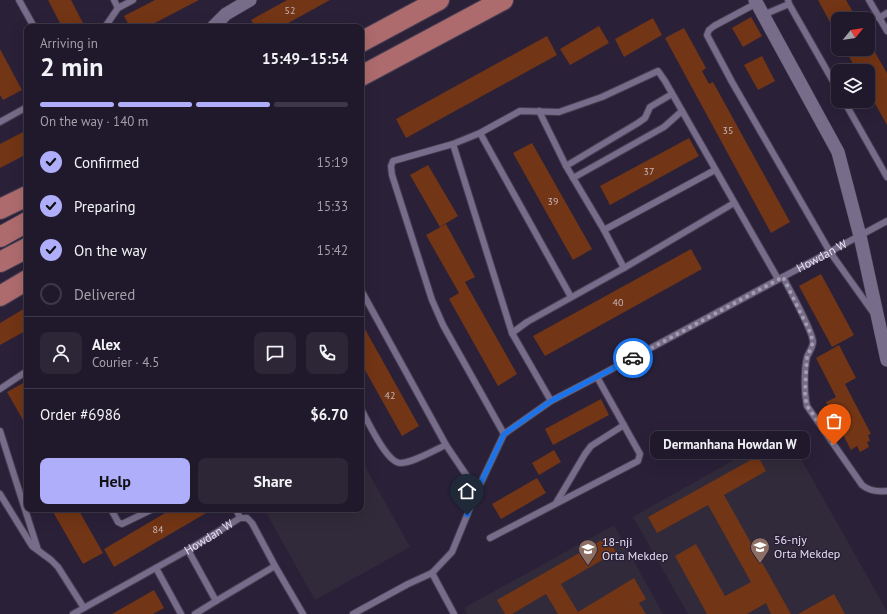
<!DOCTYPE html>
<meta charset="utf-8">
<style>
:root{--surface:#20192b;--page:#2d2637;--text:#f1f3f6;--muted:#a2a0a9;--line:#3d3847;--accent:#aeaefb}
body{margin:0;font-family:"PT Sans",sans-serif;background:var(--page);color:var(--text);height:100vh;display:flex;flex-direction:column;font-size:15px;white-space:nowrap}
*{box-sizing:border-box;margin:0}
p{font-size:13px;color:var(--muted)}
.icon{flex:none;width:22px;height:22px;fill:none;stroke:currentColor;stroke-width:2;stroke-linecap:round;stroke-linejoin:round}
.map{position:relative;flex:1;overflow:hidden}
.side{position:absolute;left:24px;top:24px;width:340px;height:488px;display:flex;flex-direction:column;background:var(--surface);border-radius:8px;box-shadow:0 4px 16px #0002,0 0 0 1px var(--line)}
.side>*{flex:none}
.needle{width:26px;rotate:60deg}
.controls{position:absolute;left:831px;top:12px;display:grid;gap:8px}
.controls a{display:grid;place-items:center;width:44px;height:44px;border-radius:8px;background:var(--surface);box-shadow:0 4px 16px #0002,0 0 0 1px var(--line);font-size:20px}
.pin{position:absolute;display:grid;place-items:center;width:34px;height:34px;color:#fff;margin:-41px -17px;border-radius:50% 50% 50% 0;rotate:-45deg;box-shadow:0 0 4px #0007}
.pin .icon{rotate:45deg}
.courier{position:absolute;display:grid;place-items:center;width:40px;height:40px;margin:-20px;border:3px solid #1a73e8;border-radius:50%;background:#fff;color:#222;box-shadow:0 1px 5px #0007}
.bubble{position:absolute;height:28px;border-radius:8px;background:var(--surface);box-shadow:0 4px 16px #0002,0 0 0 1px var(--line);font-size:13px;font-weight:700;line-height:28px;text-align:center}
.summary em{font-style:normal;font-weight:700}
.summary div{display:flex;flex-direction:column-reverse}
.summary{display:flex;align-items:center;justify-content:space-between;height:68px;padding:0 16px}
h1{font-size:26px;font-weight:700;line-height:30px}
.bar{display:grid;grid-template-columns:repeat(4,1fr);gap:6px 4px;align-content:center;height:48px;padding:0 16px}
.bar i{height:5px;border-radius:3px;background:var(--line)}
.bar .on{background:var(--accent)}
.bar p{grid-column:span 4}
.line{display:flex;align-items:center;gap:10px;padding:0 16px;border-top:1px solid var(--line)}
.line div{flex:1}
.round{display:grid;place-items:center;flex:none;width:42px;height:42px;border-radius:8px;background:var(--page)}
ol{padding:0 16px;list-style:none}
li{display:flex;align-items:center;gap:12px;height:44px}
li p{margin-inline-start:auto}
li .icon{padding:4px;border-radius:50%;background:var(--accent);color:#111;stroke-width:4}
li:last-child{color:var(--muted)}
li i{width:22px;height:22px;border:2px solid var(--line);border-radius:50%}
.button{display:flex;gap:8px;margin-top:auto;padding:8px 16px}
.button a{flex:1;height:46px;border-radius:8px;background:var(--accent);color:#111;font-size:16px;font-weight:700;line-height:46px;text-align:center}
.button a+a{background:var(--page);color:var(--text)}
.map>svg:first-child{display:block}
.education{fill:#312a3a}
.building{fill:#723515}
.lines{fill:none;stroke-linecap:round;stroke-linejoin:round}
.service-casing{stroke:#463e52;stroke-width:8}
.minor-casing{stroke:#463e52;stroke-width:14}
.primary-casing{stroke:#463e52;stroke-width:22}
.service{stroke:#776d8a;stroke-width:6}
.minor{stroke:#776d8a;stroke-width:13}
.primary{stroke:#ae6b6d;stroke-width:20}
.done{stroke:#a49eb1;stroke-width:4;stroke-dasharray:0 7.2}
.route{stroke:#1a73e8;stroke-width:5}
.labels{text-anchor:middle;stroke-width:3;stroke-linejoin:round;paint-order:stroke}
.number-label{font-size:10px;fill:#c9b6ba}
.street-label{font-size:12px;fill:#e6e1f1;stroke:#2a2139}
.poi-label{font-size:12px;fill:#e6e1f1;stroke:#2a2139;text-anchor:start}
</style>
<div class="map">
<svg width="887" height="614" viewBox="0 0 887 614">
<rect width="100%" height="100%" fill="#2a2139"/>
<path class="education" d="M 785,431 L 887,611 L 887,614 L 688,614 L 633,517 Z
M 361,459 L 410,547 L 315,600 L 264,509 L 361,509 Z
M 614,525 L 663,614 L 467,614 L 464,608 Z"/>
<path class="building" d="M 48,0 L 71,0 L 85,27 L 62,27 Z
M 155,0 L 199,0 L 147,27 L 130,27 L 124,16 Z
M 287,0 L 330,0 L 281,27 L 255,27 L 251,20 Z
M 818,0 L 846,0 L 857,19 L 838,19 L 838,37 Z
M 751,17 L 762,36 L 743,47 L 732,28 Z
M 653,18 L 662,35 L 624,57 L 615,39 Z
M 599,26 L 609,43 L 570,65 L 560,49 Z
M 684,28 L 706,68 L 702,71 L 709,84 L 713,82 L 790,222 L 771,233 L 665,38 Z
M 547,36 L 557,55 L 406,138 L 396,119 Z
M 0,49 L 22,90 L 3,100 L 0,95 Z
M 845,49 L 873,49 L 887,73 L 887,125 L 868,91 L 868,71 L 857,71 Z
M 762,56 L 775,81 L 758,90 L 744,65 Z
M 27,130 L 27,154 L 0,168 L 0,144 Z
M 689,138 L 699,156 L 610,205 L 600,186 Z
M 532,143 L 592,249 L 573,260 L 513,153 Z
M 428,165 L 458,216 L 440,227 L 410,175 Z
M 446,224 L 475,277 L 465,282 L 517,374 L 498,386 L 449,299 L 459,293 L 426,235 Z
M 691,249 L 702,269 L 545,356 L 533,336 Z
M 821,274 L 854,335 L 832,347 L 799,286 Z
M 27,307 L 27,330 L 0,345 L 0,323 Z
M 361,322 L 419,426 L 402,436 L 361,363 Z
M 839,345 L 856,378 L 845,384 L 871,434 L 868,435 L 870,441 L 867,442 L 869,447 L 860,452 L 857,446 L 851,450 L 826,402 L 836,397 L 816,358 Z
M 27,381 L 27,427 L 7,392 Z
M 601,399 L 609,415 L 553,445 L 545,429 Z
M 554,450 L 561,462 L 539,475 L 532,463 Z
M 758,456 L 766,471 L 724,495 L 791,614 L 771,614 L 766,603 L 747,614 L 707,614 L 675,556 L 696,544 L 725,596 L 751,582 L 708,505 L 657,533 L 648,517 Z
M 537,478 L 546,493 L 501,519 L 492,504 Z
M 59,509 L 78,509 L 103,553 L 83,564 L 53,512 Z
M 172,509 L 213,509 L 114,567 L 104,549 Z
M 607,537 L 616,552 L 561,584 L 578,612 L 634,578 L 646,599 L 639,603 L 646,614 L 558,614 L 546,594 L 512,614 L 505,614 L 497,600 Z
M 154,590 L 164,608 L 153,614 L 112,614 Z
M 834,594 L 845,614 L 798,614 Z"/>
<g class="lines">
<defs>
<g id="service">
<path d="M 19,0 L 34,27"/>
<path d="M 114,0 L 118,8"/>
<path d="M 869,0 L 887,31"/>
<path d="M 757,3 L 714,26 L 709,30 L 707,35 L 732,82 L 830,252 L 872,311"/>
<path d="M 789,4 L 838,90"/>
<path d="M 763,15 L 789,4 L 788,0"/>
<path d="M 879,18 L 887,13"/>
<path d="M 105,27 L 118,8 L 133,0"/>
<path d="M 844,101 L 887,177"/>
<path d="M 539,111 L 566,166 L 604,230"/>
<path d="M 0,122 L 27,107"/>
<path d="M 480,133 L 571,297"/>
<path d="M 453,144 L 512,333"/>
<path d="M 566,166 L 638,123 L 645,118 L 650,107 L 672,94"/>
<path d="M 573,178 L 664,127 L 682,111"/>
<path d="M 624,268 L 734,203"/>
<path d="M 783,277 C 789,289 813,331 813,342 C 813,347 809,352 807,357 C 804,370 804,392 807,406 L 862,485 C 869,491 877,492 887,491"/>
<path d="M 361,290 L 446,445 L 477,491"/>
<path d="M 0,389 L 27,371"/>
<path d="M 551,401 L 512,333 L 527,322 L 624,268 L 604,230 L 715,170"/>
<path d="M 361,409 C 368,421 386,462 400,463 C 413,463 434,450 446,445"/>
<path d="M 0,431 L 38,550"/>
<path d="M 504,434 L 443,325 L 432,300 L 392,175 L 391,166 L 393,161 L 453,144 L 480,133 L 520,111 L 559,112 L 602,97 L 658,71 L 665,81 L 778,279"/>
<path d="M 0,494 L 32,546 L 51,560 L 58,567 L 84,608"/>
<path d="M 556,503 L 585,454 L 591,446 L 624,425"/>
<path d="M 111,509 L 118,522 L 122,524 L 153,509"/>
<path d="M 236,509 L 240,518"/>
<path d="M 490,538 L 638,461 L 640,454 L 597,377"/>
<path d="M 188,550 L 216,601"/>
<path d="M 156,568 L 181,614"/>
<path id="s1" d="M 73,614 L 188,550 L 240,518 L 247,518 L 252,523 L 275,566 L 303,614"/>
<path d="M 195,614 L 216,601 L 275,566"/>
<path d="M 353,614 L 408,584 L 432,573"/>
<path id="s2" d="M 454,614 L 432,573 L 452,552 L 477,491 L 504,434 L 551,401 L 597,377 L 887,221"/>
</g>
<path id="minor" d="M 755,0 L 838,152 L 860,236 L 887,360
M 213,27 L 226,14 L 250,0"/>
<path id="primary" d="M 361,42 L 439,0
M 361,76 L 503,0
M 0,209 L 27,196
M 0,237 L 27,222
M 0,262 L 27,248
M 0,296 L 27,280"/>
</defs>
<use href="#service" class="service-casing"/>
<use href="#minor" class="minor-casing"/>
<use href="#primary" class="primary-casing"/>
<use href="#service" class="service"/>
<use href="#minor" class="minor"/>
<use href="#primary" class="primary"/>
</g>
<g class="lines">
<path class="done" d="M 633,358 L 783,277 L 810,332 L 813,342 L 807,358 L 806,371 L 805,396 L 807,406 L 834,445"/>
<path class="route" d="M 467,515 L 477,491 L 504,434 L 551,401 L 633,358"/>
</g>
<defs>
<symbol id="school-pin" viewBox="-11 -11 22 30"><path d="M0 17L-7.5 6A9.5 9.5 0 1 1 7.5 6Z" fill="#8d6e63" stroke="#2a2139"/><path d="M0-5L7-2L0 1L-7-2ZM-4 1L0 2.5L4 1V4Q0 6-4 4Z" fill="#fff"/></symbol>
</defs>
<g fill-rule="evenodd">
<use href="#school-pin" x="749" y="536" width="22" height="30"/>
<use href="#school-pin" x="577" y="538" width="22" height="30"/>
</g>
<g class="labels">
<g class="number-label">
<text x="290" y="14">52</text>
<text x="728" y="134">35</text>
<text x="649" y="175">37</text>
<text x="553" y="205">39</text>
<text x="618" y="306">40</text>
<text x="390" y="399">42</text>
<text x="158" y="533">84</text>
</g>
<g class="street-label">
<text dy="4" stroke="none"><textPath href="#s2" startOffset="569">Howdan W</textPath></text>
<text dy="4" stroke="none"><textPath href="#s1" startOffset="156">Howdan W</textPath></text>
</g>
<g class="poi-label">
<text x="774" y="544">56-njy<tspan x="774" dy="14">Orta Mekdep</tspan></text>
<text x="602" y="546">18-nji<tspan x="602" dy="14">Orta Mekdep</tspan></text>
</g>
</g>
</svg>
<div class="controls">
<a><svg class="needle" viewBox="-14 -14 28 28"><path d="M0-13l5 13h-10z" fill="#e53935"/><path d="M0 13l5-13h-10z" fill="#a2a0a9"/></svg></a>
<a><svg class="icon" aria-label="layers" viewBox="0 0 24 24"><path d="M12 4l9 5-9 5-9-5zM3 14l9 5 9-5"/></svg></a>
</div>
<div class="pin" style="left:834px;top:445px;background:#ea580c"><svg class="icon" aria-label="bag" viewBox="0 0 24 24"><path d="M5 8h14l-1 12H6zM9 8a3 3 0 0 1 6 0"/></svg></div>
<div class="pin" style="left:467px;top:515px;background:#1f2937"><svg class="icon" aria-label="home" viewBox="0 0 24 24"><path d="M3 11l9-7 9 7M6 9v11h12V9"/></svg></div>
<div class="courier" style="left:633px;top:358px"><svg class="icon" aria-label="car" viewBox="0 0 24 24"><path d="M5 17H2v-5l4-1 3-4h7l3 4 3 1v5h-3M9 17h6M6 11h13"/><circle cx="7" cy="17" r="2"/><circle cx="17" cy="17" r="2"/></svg></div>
<div class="bubble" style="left:650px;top:431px;width:160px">Dermanhana Howdan W</div>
<section class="side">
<div class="summary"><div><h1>2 min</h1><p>Arriving in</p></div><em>15:49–15:54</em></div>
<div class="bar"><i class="on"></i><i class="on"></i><i class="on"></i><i></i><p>On the way · 140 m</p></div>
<ol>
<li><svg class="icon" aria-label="check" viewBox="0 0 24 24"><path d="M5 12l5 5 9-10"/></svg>Confirmed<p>15:19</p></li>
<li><svg class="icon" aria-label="check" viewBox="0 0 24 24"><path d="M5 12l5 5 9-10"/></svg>Preparing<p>15:33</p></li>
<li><svg class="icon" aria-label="check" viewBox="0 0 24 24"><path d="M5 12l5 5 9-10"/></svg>On the way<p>15:42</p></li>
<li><i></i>Delivered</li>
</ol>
<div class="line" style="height:72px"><a class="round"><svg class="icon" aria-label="person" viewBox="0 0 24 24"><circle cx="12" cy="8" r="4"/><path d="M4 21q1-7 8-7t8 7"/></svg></a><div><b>Alex</b><p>Courier · 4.5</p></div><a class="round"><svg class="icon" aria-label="chat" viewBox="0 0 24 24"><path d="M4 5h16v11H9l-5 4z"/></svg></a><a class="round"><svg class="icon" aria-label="phone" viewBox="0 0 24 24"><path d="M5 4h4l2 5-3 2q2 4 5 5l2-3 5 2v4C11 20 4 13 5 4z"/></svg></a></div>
<div class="line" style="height:52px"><div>Order #6986</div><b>$6.70</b></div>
<div class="button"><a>Help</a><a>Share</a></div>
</section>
</div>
